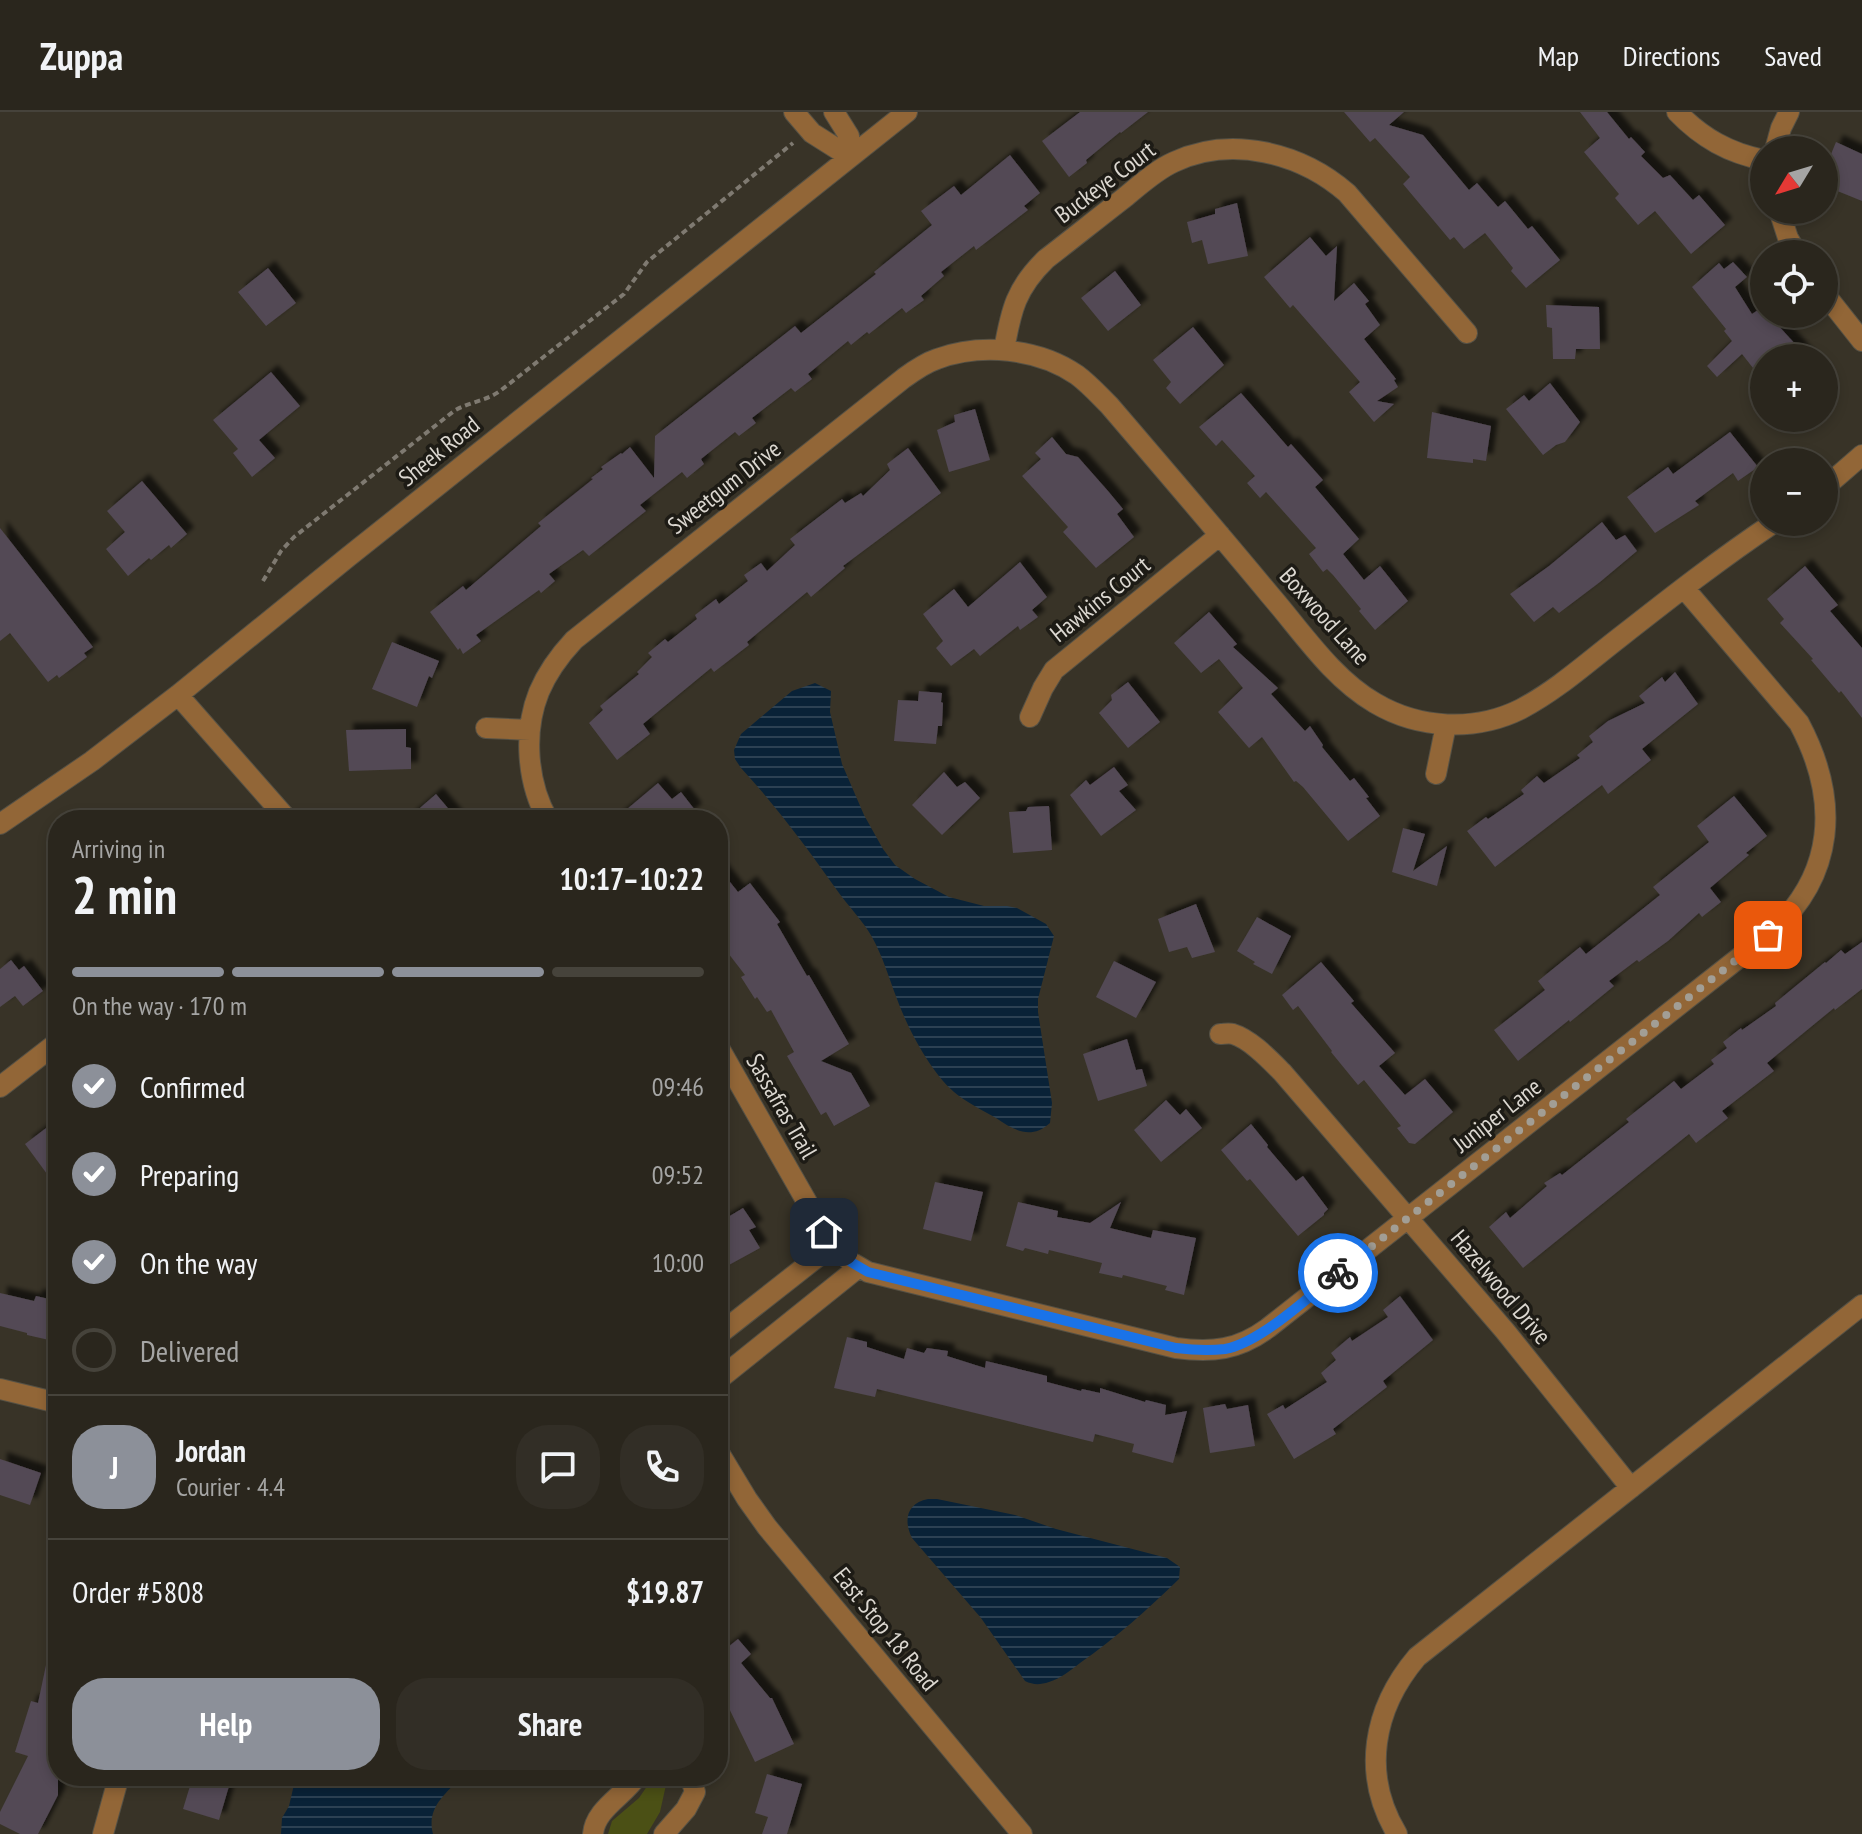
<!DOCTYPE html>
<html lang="en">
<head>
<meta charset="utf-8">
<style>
	:root { --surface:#2a261d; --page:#322e26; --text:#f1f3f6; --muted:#a5a5a4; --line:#46433b; --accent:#8c9099 }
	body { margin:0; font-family:"PT Sans Narrow",sans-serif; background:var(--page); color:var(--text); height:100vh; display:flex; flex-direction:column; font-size:30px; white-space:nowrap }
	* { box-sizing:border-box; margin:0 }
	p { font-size:26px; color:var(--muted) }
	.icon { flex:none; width:44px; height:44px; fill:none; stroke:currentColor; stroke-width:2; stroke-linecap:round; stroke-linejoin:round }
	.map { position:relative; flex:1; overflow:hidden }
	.details { position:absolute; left:48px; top:698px; width:680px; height:976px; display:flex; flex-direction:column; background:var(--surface); border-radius:32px; box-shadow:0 4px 12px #0003,0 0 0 2px var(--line) }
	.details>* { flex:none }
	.needle { width:52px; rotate:232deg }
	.buttons { position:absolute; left:1750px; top:24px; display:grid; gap:16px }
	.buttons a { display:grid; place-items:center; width:88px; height:88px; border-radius:50%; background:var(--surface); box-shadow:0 4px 12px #0003,0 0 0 2px var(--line); font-size:40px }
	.pin { position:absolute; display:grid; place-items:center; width:68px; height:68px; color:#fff; margin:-34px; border-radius:16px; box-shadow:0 4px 12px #0006 }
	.courier { position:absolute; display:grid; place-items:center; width:80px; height:80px; margin:-40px; border:6px solid #1a73e8; border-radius:50%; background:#fff; color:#222; box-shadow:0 2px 10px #0007 }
	.summary em { font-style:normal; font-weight:700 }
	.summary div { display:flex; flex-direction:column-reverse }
	.summary { display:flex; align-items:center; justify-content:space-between; height:136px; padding:0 24px }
	h1 { font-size:52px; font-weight:700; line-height:60px }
	.bar { display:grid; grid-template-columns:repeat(4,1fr); gap:12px 8px; align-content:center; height:96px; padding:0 24px }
	.bar i { height:10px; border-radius:6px; background:var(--line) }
	.bar .current { background:var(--accent) }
	.bar p { grid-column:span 4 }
	.line { display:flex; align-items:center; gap:20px; padding:0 24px; border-top:2px solid var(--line) }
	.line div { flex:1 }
	.round { display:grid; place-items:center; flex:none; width:84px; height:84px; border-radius:32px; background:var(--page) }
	ol { padding:0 24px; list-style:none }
	li { display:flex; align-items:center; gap:24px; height:88px }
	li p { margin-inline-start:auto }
	li .icon { padding:8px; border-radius:50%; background:var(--accent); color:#fff; stroke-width:4 }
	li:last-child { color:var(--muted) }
	li i { width:44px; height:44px; border:4px solid var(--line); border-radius:50% }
	.primary-button { display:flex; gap:16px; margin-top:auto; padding:16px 24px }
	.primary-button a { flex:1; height:92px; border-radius:32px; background:var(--accent); color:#fff; font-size:32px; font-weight:700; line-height:92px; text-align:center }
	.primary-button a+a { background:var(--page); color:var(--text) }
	header { display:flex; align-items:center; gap:48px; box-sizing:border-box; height:112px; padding:0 40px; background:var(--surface); border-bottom:2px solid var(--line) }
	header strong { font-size:38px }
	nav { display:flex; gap:44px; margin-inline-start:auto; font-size:28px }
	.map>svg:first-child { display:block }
	.grass { fill:#4b5015 }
	.water { fill:url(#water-rules) }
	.building { fill:#524954; filter:url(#shadow) }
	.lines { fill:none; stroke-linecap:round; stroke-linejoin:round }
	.minor-casing { stroke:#555145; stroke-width:22 }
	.path { stroke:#7f7a71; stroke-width:4; stroke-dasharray:6 4; stroke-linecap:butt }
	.minor { stroke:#926637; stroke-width:20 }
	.done { stroke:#a29e95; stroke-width:8; stroke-dasharray:0 14.4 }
	.route { stroke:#1a73e8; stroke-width:10 }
	.labels { text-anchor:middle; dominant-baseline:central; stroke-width:7; stroke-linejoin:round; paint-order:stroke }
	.street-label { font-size:24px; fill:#dbd7d0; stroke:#1d1b15 }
</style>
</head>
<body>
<header>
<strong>Zuppa</strong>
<nav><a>Map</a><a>Directions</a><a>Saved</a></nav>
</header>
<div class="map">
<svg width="1862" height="1722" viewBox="0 0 1862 1722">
	<defs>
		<pattern id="water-rules" width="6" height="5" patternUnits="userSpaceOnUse" patternTransform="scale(2)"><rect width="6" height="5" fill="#092237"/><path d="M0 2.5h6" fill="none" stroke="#2c4153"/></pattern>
		<filter id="shadow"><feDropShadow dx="7" dy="-7" stdDeviation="2" flood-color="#0009"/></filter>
	</defs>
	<rect width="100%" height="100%" fill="#383327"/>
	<path class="grass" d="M654,1664H668L660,1700L647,1722H608L612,1709L639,1686Z"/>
	<path class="water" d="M815,571L831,579L830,600L842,652L864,703L883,737L895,753L915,767L949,785L984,794H1007L1017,796L1046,812L1054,824L1038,887V900L1052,991L1050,1011C1031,1028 1015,1019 996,1006C982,998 966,990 954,980C930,959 908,917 897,887C889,866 883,845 872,825C863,809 849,795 839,781C808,737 777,695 741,656L735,647L734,638L741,622L792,579Z
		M928,1387H937L1015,1403L1056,1417L1167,1446L1180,1455L1179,1467C1148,1497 1116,1526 1080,1551C1071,1558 1060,1567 1049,1570C1040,1573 1033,1573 1025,1569L981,1506L912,1426C903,1408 907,1391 928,1387Z
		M296,1664H462C446,1682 426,1695 433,1722H281L282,1706L289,1694Z"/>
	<path class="building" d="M1080,0H1148L1121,21L1120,20L1086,48L1087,51L1069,65L1042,29Z
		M1344,0H1404L1389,13L1423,23L1469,78L1477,71L1498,95L1505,89L1528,117L1532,114L1560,148L1526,176L1511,159L1513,156L1485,121L1464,137L1454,125L1450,128L1403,72L1410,65L1375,26L1370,30Z
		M1580,0H1607L1629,27L1631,25L1645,40L1641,44L1663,66L1670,63L1693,88L1699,83L1725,113L1691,142L1655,99L1638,113L1615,86L1619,82L1584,40L1600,26Z
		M1836,30L1862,42V89L1825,74L1835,55L1827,52Z
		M1010,43L1040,81L1024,94L1028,98L976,138L974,134L941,160L944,164L921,184L924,188L906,201L902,196L869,222L867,220L851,233L848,229L808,262L812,267L795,280L791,276L752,306L756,311L739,324L735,320L701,347L704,352L687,366L682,360L640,393L646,399L589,444L583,438L549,462L555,469L541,481L539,478L476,523L481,529L463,542L460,536L458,538L430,500L463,474L466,478L541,414L538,411L593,367L591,366L603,357L601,355L621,341L622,342L630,335L654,366L655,324L795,214L801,221L876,162L874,160L932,113L921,99L954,74L961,83Z
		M1237,91L1248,144L1208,152L1202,128L1192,131L1187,110L1215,102V97Z
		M1310,125L1326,144L1337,134L1334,189L1354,171L1369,189L1365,192L1380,213L1364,227L1396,267L1394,268L1398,275L1377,289L1394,292L1374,310L1349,280L1360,270L1293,193L1290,196L1264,165Z
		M1733,150L1747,165L1735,175L1752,202L1764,194V202H1786L1776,211L1808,246H1764V270L1742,242L1717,265L1707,254L1732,229L1724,219L1726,217L1692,175L1719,151L1724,157Z
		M268,156L296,191L266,214L238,180Z
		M1115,159L1141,193L1108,219L1081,186Z
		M1546,193L1599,195L1600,237H1576L1575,247H1553L1552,216L1547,215Z
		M1193,215L1224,253L1180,292L1166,276L1171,270L1153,248Z
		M271,260L300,294L259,328L275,346L252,365L233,341L238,337L213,308Z
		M1550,271L1580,310L1565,330L1556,333L1543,343L1506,297L1524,283L1529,289Z
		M1241,281L1288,335L1291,332L1323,368L1315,375L1359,427L1343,442L1364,468L1380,454L1408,489L1375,518L1359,499L1361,497L1333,463L1327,457L1323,460L1309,442L1316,436L1266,380L1260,386L1247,371L1255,364L1222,328L1216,334L1199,315Z
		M975,297L990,348L949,360L937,318L955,310L954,303Z
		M1432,300L1491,314L1486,349L1473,347V351L1427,346Z
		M1730,320L1758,355L1738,369L1733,361L1695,389L1699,393L1655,421L1627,385L1668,355L1673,362Z
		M1052,325L1066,342L1078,345L1108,379L1123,397L1117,402L1134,425L1096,456L1063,420L1068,415L1022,364L1041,347L1035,341Z
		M908,336L941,381L843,454L845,456L811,485L807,480L747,530L749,533L714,560L711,556L643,612L650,622L617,648L589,611L603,598L600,594L639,562L637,560L652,545L648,541L665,527L668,530L697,507L695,503L716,487L719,492L748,469L744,463L761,451L767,459L795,433L790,427L842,387L845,391L861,381L863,384L890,358L887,352Z
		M142,369L187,422L171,436L169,433L151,448L149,446L128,464L106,437L125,420L107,399Z
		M1602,410L1616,428L1625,423L1637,439L1600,470L1559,501L1553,495L1534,510L1510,482L1549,454Z
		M0,416L93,535L84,541L87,545L59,566L57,563L48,570L10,521L0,529Z
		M1020,450L1047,485L1032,498L1038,505L1020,518L1018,514L980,544L974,537L951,554L936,536L943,529L923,502L954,477L968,495Z
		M1805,454L1838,493L1830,499L1862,536V606L1841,579L1839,581L1811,548L1813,547L1780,511L1784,507L1767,487Z
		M1209,500L1237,532L1233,535L1278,576L1271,582L1305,619L1310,614L1323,633L1322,635L1350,669L1354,666L1369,685L1366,686L1380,704L1348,729L1303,675L1296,669L1294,670L1262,625L1249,636L1218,600L1243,576L1219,547L1201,561L1174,531Z
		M392,530L439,549L432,566L429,564L417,595L372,577Z
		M1675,560L1698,592L1642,637L1651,648L1608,682L1602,673L1495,755L1467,719L1486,705L1488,707L1524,682L1521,678L1537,664L1544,671L1580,646L1577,643L1593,630L1589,624L1608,609L1645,591L1639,584L1662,565L1665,570Z
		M1128,570L1160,610L1128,636L1099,601L1112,588L1111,583Z
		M919,579L942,581L941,590L943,591L942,614H938L936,632L894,629L898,588L918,589Z
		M406,617V635L411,636V657L349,659L346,618Z
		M1114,655L1128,673L1119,679L1136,698L1101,724L1070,683L1086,668L1090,673Z
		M944,660L957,675L965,670L980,686L942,723L912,693Z
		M658,671L672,687L681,680L695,698L683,708H614Z
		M436,682L458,708H406Z
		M1734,684L1767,724L1746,741L1749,743L1710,776L1721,790L1702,805L1699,801L1668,829L1639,850L1637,848L1609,869L1614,874L1570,910L1569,908L1518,949L1494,918L1545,878L1538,869L1580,835L1586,842L1660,783L1653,775L1709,730L1697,714Z
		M1049,694L1052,738L1013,741L1009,700L1026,699L1028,695Z
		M1403,716L1425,722L1413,759L1447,734L1437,774L1392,760Z
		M718,755L738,780L750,771L780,810L777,812L807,864L809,863L849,932L821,949L851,961L870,994L834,1014L826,1000L821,1003L787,944L794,940L771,898L767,900L757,885L755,887L741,865L745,863L718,828Z
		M1196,792L1215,840L1192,846L1187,835L1169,840L1158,807Z
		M1257,805L1291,824L1272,862L1253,852L1255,850L1237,839Z
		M1862,830V877L1835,898L1834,896L1767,951L1774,959L1722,999L1728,1006L1696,1031L1689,1022L1523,1156L1489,1115L1506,1100L1510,1106L1547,1074L1544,1071L1560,1061L1562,1063L1629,1010L1626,1007L1674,969L1681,977L1714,952L1711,948L1727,936L1723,930L1741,916L1742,918L1776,894L1775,891L1825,850L1826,851L1841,838L1845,842Z
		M11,848L19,858L24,854L43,879L23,894L15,884L0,895V857Z
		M1114,849L1156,870L1136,906L1096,885Z
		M1321,850L1354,889L1351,891L1395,941L1379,954L1405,983L1425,967L1453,1000L1415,1032L1409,1031L1397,1016L1401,1014L1364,968L1358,973L1331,940L1332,939L1298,894L1293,898L1282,883Z
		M1127,927L1136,958L1142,957L1147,974L1098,989L1083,942Z
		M1166,988L1180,1003L1186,997L1202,1016L1161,1050L1134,1018Z
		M58,1007V1077L25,1032Z
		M1251,1012L1268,1033L1267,1035L1296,1069L1303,1064L1328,1097L1324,1101V1103L1298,1124L1250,1067L1247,1069L1221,1038Z
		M935,1070L983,1080L971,1129L923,1117Z
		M1018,1090L1058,1099L1057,1105L1090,1111L1121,1090L1110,1116L1151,1126L1153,1118L1196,1126L1184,1183L1165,1178L1167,1174L1123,1163L1122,1166L1099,1161L1102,1151L1049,1138L1048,1142L1025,1136L1023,1139L1006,1134Z
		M743,1096L756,1115L749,1118L760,1136L718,1159V1111Z
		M0,1181L34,1189L36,1184L58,1189V1230L27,1223V1221L0,1214Z
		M1400,1184L1433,1228L1383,1269L1387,1275L1333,1317L1336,1322L1294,1347L1267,1302L1283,1293L1285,1297L1327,1270L1321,1261L1336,1248L1331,1241L1350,1225L1352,1229L1388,1205L1383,1198Z
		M847,1225L867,1230V1235L904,1247L907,1236L924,1241L927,1236L948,1239L947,1244L985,1256L986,1249L1047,1264V1270L1081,1279L1082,1277L1100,1281V1276L1145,1290L1146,1288L1166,1293L1165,1303L1187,1299L1173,1351L1132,1340L1134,1332L1095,1322L1093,1330L877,1277L875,1285L834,1276Z
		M1225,1292L1227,1297L1248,1293L1255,1334L1210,1341L1203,1296Z
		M0,1347L41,1361L30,1393L0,1383Z
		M738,1527L751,1542L741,1551L770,1586H772L794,1632L755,1650L725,1588L718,1580V1543Z
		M50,1534L58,1535V1683L38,1722H20L0,1712V1700L28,1644L15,1640L31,1589L38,1591Z
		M767,1662L802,1672L787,1722H762L768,1705L755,1701Z
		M193,1664H232L219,1708L183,1697Z"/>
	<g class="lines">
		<defs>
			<path id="minor" d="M794,0L812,21L850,45L849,24L834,0
				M1677,0C1702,26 1729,41 1764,48
				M1775,38L1781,16L1789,0
				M1779,98L1788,126L1797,142
				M1824,181L1862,229
				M1004,238C1011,198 1016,176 1046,147C1072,127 1098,106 1124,86C1140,73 1156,58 1174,50C1232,23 1301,41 1347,81L1467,221
				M1824,376L1862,343
				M178,583L288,708
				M1030,605L1043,576L1054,558L1220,423
				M486,616L530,618
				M1436,662L1446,613
				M548,708C527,671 523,620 539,580C547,561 560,543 574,528L904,266C915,258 925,251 937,247C981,231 1038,236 1077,263C1089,272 1099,283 1109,293C1163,356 1217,419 1270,483C1302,520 1332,566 1375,591C1419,617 1475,620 1521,597C1557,578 1588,550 1619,526C1670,486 1721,446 1775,410
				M0,712L92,649L178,583L348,445L907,0
				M1220,922C1224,922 1229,921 1233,922C1250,927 1269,947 1282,960L1505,1219L1631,1376
				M718,934L824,1120L851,1150L868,1160L1176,1236C1212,1241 1238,1238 1268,1216L1768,823C1836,764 1840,688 1799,611L1684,476
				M0,975L58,930
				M718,1223L834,1132
				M718,1268L859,1155
				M0,1277L58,1291
				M718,1339L747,1387L767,1415L1022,1722
				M103,1722L119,1664
				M593,1722C595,1697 624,1684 637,1664
				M664,1722L686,1697L695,1680L690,1664
				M1397,1722C1361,1662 1373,1597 1417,1545L1862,1193"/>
		</defs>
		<use href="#minor" class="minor-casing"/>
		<path class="path" d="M263,469L281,439L294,425L454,299C469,290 486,289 500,279L624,182L647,150L793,31"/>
		<use href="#minor" class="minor"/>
	</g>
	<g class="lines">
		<path class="done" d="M1338,1161L1768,823"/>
		<path class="route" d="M824,1120L851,1150L868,1160L1176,1236C1192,1238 1209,1239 1225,1237C1260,1231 1310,1184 1338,1161"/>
	</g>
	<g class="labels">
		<g class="street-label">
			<text transform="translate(1105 70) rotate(-37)">Buckeye Court</text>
			<text transform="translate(439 339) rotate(-39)">Sheek Road</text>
			<text transform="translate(724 375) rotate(-38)">Sweetgum Drive</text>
			<text transform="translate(1100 487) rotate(-39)">Hawkins Court</text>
			<text transform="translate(1325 504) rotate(48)">Boxwood Lane</text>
			<text transform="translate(782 994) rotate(60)">Sassafras Trail</text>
			<text transform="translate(1497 1003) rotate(-38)">Juniper Lane</text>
			<text transform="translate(1501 1175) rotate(50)">Hazelwood Drive</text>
			<text transform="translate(886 1517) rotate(51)">East Stop 18 Road</text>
		</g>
	</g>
</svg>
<div class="buttons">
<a><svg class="needle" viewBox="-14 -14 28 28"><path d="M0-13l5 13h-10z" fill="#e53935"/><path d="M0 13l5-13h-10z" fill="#a5a5a4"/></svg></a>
<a><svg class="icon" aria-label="locate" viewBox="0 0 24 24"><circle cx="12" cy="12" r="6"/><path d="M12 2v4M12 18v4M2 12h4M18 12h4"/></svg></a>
<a>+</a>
<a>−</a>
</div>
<div class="pin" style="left:1768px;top:823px;background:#ea580c"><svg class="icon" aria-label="bag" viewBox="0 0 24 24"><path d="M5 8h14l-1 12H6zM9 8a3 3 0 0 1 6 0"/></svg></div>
<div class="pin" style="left:824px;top:1120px;background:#1f2937"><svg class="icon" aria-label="home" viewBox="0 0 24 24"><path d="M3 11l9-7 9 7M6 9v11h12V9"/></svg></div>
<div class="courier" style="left:1338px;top:1161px"><svg class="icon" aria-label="bike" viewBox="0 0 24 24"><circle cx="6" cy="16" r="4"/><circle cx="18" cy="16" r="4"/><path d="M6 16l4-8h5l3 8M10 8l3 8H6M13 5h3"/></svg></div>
<section class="details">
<div class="summary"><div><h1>2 min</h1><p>Arriving in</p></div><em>10:17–10:22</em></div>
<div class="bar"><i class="current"></i><i class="current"></i><i class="current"></i><i></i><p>On the way · 170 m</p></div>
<ol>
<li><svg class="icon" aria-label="check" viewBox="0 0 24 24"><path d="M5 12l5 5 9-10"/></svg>Confirmed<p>09:46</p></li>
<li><svg class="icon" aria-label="check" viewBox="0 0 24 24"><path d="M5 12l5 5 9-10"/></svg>Preparing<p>09:52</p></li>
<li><svg class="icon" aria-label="check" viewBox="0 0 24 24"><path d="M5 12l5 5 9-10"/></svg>On the way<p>10:00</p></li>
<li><i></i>Delivered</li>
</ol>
<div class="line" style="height:144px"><b class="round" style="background:var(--accent);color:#fff">J</b><div><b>Jordan</b><p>Courier · 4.4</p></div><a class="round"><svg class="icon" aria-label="chat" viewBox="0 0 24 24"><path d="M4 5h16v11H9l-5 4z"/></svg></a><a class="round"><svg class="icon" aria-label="phone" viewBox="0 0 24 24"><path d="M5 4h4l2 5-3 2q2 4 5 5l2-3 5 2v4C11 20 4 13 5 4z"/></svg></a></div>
<div class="line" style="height:104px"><div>Order #5808</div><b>$19.87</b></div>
<div class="primary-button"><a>Help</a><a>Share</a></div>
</section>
</div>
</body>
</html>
